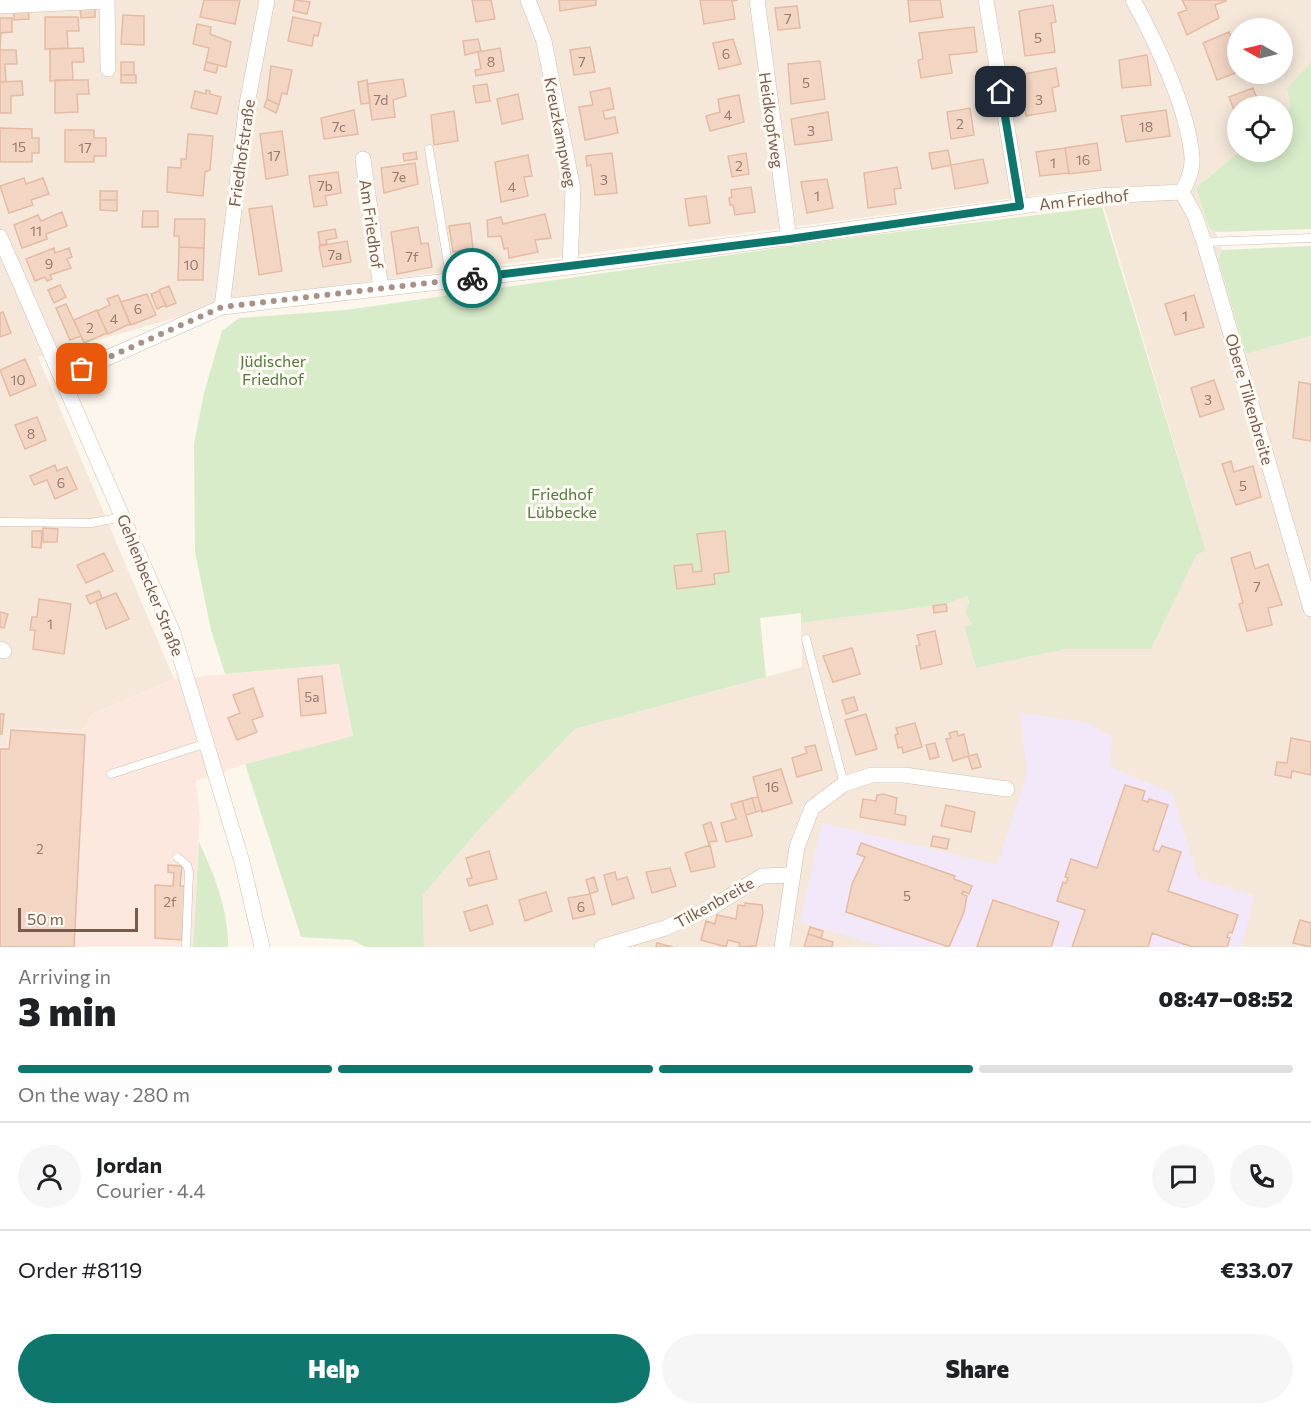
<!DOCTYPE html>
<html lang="en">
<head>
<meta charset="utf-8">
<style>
	:root { --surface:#fff; --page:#f6f6f6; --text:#202124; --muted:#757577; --line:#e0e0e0; --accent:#0f766e }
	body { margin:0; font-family:Commissioner,sans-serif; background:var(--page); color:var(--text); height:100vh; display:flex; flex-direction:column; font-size:22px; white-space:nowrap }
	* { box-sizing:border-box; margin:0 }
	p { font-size:20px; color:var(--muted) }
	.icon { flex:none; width:33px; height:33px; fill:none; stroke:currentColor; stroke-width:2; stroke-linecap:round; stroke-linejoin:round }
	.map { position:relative; height:947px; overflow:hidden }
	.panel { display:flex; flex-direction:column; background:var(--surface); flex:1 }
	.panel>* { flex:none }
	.needle { width:39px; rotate:278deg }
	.buttons { position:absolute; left:1227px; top:18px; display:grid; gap:12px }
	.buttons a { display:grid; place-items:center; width:66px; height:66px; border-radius:50%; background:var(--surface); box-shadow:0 3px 15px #0003; font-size:30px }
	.scale { position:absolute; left:18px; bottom:15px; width:120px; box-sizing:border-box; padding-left:6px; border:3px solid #7a5c4d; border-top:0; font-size:16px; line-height:21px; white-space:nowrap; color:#7a5c4d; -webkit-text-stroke:4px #fffaf3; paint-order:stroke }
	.pin { position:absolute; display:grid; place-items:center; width:51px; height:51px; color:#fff; margin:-26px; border-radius:12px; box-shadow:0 3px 9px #0006 }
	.courier { position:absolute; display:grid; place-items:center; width:60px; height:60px; margin:-30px; border:4px solid #0f766e; border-radius:50%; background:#fff; color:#222; box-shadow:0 2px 8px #0007 }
	.headline em { font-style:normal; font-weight:800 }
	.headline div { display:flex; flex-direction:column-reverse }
	.headline { display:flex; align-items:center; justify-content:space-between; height:102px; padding:0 18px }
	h1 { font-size:39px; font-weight:800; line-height:45px }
	.bar { display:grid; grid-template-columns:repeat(4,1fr); gap:9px 6px; align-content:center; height:72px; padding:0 18px }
	.bar i { height:8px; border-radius:4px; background:var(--line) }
	.bar .active { background:var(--accent) }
	.bar p { grid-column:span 4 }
	.line { display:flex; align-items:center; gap:15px; padding:0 18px; border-top:2px solid var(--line) }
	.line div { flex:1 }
	.round { display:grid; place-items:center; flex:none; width:63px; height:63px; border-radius:32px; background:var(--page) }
	.cta { display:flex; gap:12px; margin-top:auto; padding:12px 18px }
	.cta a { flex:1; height:69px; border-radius:36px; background:var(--accent); color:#fff; font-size:24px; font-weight:800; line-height:69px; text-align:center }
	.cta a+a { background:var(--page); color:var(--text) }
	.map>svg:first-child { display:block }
	.residential { fill:#f5e8da; fill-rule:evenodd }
	.commercial { fill:#fde8e0 }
	.education { fill:#f3e8fa }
	.green { fill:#d8ecc9 }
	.building { fill:#f3d5c3; stroke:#e6bba3; stroke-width:1.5 }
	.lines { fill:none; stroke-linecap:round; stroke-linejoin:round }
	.lane-casing { stroke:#d1beb0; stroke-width:9 }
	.street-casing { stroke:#d1beb0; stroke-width:16 }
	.lane { stroke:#fff; stroke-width:8 }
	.street { stroke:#fff; stroke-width:15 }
	.done { stroke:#a89285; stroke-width:6; stroke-dasharray:0 10.8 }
	.route { stroke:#0f766e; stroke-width:8 }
	.labels { text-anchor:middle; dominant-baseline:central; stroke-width:6; stroke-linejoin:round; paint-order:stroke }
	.number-label { font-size:14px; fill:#987a6a }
	.street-label { font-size:16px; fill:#7a5c4d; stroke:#fffaf3 }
	.park-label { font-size:16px; fill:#537a41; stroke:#fffaf3 }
</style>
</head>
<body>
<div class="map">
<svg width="1311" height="947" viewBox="0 0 1311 947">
	<rect width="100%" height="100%" fill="#fdf6ec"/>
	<path class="residential" d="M0,0H1311V62L1288,89L1291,107L1283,114L1282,106H1238L1239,152L1196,188L1209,228L1216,232L1222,250L1218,259L1246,354L1311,336V947H424L423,895L481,827L575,729L802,667L801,623L947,604L967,596L973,625L964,628L976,668L1066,649H1151L1197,553L1206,551L1098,187L245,298L38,357L174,679L92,714L83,730L9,728L7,746H0ZM1238,28H1282V74H1238Z"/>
	<path class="commercial" d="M339,664L353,736L245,764L196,781L200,817L193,947H0V746H7L9,728L83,730L92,714L174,679Z"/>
	<path class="education" d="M1020,713L1088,723L1112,738L1110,767L1172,793L1198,878L1254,896L1242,947H885L800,922L822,823L998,865L1027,772Z"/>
	<path class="green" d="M1311,62V229L1216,232L1209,228L1196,188L1239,152H1282L1283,114L1291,107L1287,89Z
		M1102,207L1206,551L1197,554L1151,649H1066L976,668L964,627L972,624L965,612L969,603L967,596L947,604L801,623V613L760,618L766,677L575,729L481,827L423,895L424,947H366L352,940L301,937L245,764L353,736L339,664L225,674L211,630L195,552L194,444L204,393L222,331L239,318L346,310L841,239Z
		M1311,246V336L1246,354L1218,259L1222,250Z
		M199,842C214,874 229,911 228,947H193Z"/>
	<path class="building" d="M204,0H240L235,24L200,17Z
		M295,0L310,2L307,14L293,11Z
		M472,0H491L495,19L476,22Z
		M559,0H596V5L560,11Z
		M700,0H738L732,1L735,19L704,24Z
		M908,0H940L943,17L910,22Z
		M1182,0H1226V1L1215,5L1219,18L1187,35L1178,13L1187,10Z
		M1053,5L1056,22L1051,23L1055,52L1025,56L1019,11Z
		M797,6L800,28L778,30L775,8Z
		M95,7V17L81,18L80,8Z
		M14,10H28L29,19L14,20Z
		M123,15L144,16V45L121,44Z
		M45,17H78L79,31H67L68,48L45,49Z
		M293,17L321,23L318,36L314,35L312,46L288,41Z
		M0,18H12V32L1,33L0,50Z
		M197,24L211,27L210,34L231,42L226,67L206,62L209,48L193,44Z
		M974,27L977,52L949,55L952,73L921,78L918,60L923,59L919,33Z
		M1229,32L1238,51V72L1217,80L1203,43Z
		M478,39L481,51L465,55L463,41Z
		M733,39L741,64L719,69L713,43Z
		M590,47L595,72L574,75L570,50Z
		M83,48L84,62H72L73,80L50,81V49Z
		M500,48L504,71L476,76L475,70L481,69L478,52Z
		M0,50H16L17,64H5L6,82H0Z
		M1147,55L1151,85L1122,88L1119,60Z
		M820,61L825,99L791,104L788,64Z
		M121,62H134V75H121Z
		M206,62L218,65L216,73L204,70Z
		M271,66L292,70L287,94L282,93L279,105L267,99Z
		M1056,68L1059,86L1052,88L1056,111L1026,116L1019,75Z
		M121,75H136V83H121Z
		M403,79L406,96L393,100L395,117L372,120L367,84Z
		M55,80H88L89,94H77L78,112L55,113Z
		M367,80L370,103L361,104L358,82Z
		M22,81L23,95L11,96V113H0V82Z
		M487,84L490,101L476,103L473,86Z
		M610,88L614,109L603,111L605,119L615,117L618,133L585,140L579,107L593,105L590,92Z
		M1253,88L1260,106H1238V120L1229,97Z
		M206,90L210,91V94L221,97L217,114L191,108L195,91L206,94Z
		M518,94L523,119L502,124L497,99Z
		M739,95L744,122L710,131L706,116L720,112L718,99Z
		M267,99L279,105L276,113L264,107Z
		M970,108L974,135L951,139L947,112Z
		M354,110L358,134L324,139L321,118Z
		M1166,110L1170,136L1126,142L1121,116Z
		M454,111L458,141L434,145L431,115Z
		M828,112L832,140L795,145L791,119Z
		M0,128L32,129V138H39V153H32V162H0Z
		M65,130H94V138H106V156H94V162H65Z
		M282,131L288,175L266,179L260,134Z
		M188,134L213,136L210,170L205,172L203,196L167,192L168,167L181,168V159H186Z
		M1097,143L1101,170L1069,174L1065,148Z
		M1065,148L1069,173L1040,176L1036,152Z
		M948,150L951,165L932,169L929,153Z
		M416,152L417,159L404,161L403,154Z
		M612,153L617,193L595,195L591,165L587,166L586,156Z
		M746,153L749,174L732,177L728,156Z
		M528,155L532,176L524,177L528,196L501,202L495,162Z
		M983,159L988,183L955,189L951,165Z
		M415,163L418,184L384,193L381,168Z
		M897,167L901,188L894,189L896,204L868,208L864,173Z
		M338,172L341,193L325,196L327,205L314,207L309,176Z
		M24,178L26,184L43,178L49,194L31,200L33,205L9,213L0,186Z
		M827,179L833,208L807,213L801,182Z
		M751,187L755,212L735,215L733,205H730L729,198L732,197L731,190Z
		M100,191H117V200H100Z
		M706,196L710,223L689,226L685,199Z
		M100,200H117V211L100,210Z
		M272,206L282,271L259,275L249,209Z
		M143,211H158V227H142Z
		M62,212L67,226L46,234L47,239L22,248L14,225L38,215L41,221Z
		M545,214L551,238L535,240L538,252L509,258L508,248L504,249L501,236L488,237L487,220L501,217L503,224Z
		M175,219H205L204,248L179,247V236H174Z
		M470,223L473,249L453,252L449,226Z
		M418,227L421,244L428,243L432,267L397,274L391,232Z
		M335,229L337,238L326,240L327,244L320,245L318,232Z
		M347,241L351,262L323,267L319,246Z
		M179,247L204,248L203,280H178Z
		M54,248L55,253L69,248L72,257L67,259L71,268L50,275L52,279L47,281L45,277L35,281L26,259Z
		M60,285L66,297L54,303L48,290Z
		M169,286L176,303L166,307L159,290Z
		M159,291L166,305L157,309L151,294Z
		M147,294L156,315L131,325L121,302Z
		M118,295L130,324L108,334L97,311L110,305L107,299Z
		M1194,295L1204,327L1175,335L1165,304Z
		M66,304L81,336L70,340L56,308Z
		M97,310L107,333L84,343L74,320Z
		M3,312L11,333L0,337V313Z
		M25,359L36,385L10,396L0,370Z
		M1214,380L1224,409L1200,417L1191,388Z
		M1299,382L1311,384V441L1293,438Z
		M37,417L46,440L25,449L15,425Z
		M1231,461L1234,472L1253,466L1261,497L1236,505L1222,464Z
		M55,465L57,471L67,467L77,489L55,499L47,480L34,485L30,476Z
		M43,528L58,529L57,542H43Z
		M32,531H42L41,548L32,547Z
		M725,531L729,572L714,574L715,584L677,589L674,566L692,564L693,572L702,571L697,534Z
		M1250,552L1255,569L1268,564L1282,605L1268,608L1272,625L1247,631L1239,604L1243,603L1231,558Z
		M104,553L113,571L86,583L77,565Z
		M99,591L102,598L90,604L86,596Z
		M116,593L129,619L106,629L96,601Z
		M39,599L71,604L64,654L33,649L35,630H30L32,617H37Z
		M946,604L947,611L934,613L933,606Z
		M0,612L8,614L4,628L0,627Z
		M935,631L942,664L921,669L916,646L920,645L917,635Z
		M852,648L860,674L833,682L823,656Z
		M322,676L326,713L301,716L298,679Z
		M253,688L263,716L252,720L257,732L237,740L228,718L240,713L233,695Z
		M854,697L858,710L846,714L842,700Z
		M0,714H4L2,734H0Z
		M866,714L877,749L856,755L845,720Z
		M915,723L922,747L903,753L902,747L898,748L895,735L898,734L896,728Z
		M11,730L85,735L74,947H0V749H9Z
		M957,731L958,736L964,734L969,756L953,761L946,739L951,738L949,733Z
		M1291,738L1311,742V775L1292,771L1291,778L1275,775L1277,762L1287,763Z
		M935,743L939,757L930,759L926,745Z
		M815,745L822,770L797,777L792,758L807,753L805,747Z
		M977,754L981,767L972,769L968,756Z
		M781,769L792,803L762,812L753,777Z
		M1125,785L1145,791L1142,800L1148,802L1149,799L1168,805L1153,850L1159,852L1162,846L1181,852L1168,891L1238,915L1232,933L1229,932L1227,937L1230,938L1227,947H1192L1152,933L1148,947H1072L1085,910L1057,901L1063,882L1066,883L1068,878L1065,877L1071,859L1097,868Z
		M883,794L897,798L895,814L906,816L905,825L860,817L863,799L876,801L877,795Z
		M758,797L762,810L756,812L752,798Z
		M752,798L756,812L746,815L742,801Z
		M742,801L752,836L726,842L721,823L736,819L731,804Z
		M946,805L975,812L971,832L941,826Z
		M711,822L717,841L709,842V845L703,825Z
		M933,836L949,839L947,849L931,846Z
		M861,843L955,876L954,879L972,886L969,894L963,891L962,894L967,896L964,912L949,947L846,912L852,884L865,857L857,854Z
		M710,845L715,867L691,872L685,853Z
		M489,851L497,879L469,886L467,879L472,878L466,858Z
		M168,865L182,866L180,886H186L182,940L155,938V885L173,886L174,873L168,872Z
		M670,868L676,886L652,893L646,872Z
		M615,872L617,880L627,877L634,898L612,905L604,875Z
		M594,877L598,891L590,894L586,880Z
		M546,892L552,911L525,921L519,900Z
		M590,894L595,914L573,919L568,898Z
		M993,900L1059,922L1051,947H977Z
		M745,903L762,905L763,913L756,946L739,947L740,943L728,940L726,947L701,940L706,921L715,924L717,915L736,919L738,905L745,906Z
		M487,905L493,924L470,931L464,912Z
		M1300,920L1311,923V947L1293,943Z
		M810,927L823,931L821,938L808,934Z
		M808,934L833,942L832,947H804Z
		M657,943L673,947H656Z"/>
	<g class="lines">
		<defs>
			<path id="lane" d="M429,149L451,281
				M1204,242L1311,238
				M0,522L91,523L123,517
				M806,639L844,784
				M111,774L207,743
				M177,857L187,865L189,872L186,947"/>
			<path id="street" d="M107,0L108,69
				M528,0L544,41L573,190L570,267
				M757,0L789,239
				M986,0L1020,206
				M1133,0C1156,42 1188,109 1192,157C1193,170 1188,181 1182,192
				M0,6L107,1
				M363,159L381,289
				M1182,192L1195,216L1204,242L1311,609
				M0,237L173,633L242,862L262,947
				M222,307L247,104L267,0
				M62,378L222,307L570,267L1098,196L1182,192
				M0,649L4,651
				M602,947L665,928L711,908L762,876L792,875
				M782,947L797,847L812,808L844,784L872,775H904L1007,789"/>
		</defs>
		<use href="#lane" class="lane-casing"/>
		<use href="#street" class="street-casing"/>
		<use href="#lane" class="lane"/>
		<use href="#street" class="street"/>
	</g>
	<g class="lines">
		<path class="done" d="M82,369L222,307L472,278"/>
		<path class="route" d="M472,278L789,239L1020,206L1001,92"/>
	</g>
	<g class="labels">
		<g class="number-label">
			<text x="788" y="18">7</text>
			<text x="1038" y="37">5</text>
			<text x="726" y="53">6</text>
			<text x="491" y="61">8</text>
			<text x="582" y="61">7</text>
			<text x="806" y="82">5</text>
			<text x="381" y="99">7d</text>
			<text x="1039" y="99">3</text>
			<text x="728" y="114">4</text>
			<text x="960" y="123">2</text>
			<text x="339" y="126">7c</text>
			<text x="1146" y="126">18</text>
			<text x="811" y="130">3</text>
			<text x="19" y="146">15</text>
			<text x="85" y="147">17</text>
			<text x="274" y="155">17</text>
			<text x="1083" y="159">16</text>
			<text x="1053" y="162">1</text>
			<text x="739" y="165">2</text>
			<text x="399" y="176">7e</text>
			<text x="604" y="179">3</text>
			<text x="325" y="185">7b</text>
			<text x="512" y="186">4</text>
			<text x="817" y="195">1</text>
			<text x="36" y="230">11</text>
			<text x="335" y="254">7a</text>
			<text x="412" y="256">7f</text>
			<text x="49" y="263">9</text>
			<text x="191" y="264">10</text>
			<text x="138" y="308">6</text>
			<text x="1185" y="315">1</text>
			<text x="114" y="318">4</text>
			<text x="90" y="327">2</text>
			<text x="18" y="379">10</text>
			<text x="1208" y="399">3</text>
			<text x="31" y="433">8</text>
			<text x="61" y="482">6</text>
			<text x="1243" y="485">5</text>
			<text x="1257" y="586">7</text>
			<text x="50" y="623">1</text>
			<text x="312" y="696">5a</text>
			<text x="772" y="786">16</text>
			<text x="40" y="848">2</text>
			<text x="907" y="895">5</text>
			<text x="170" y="901">2f</text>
			<text x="581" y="906">6</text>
		</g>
		<g class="street-label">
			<text transform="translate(772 120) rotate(82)">Heidkopfweg</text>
			<text transform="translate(561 132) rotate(79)">Kreuzkampweg</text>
			<text transform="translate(241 153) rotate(-82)">Friedhofstraße</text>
			<text transform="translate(1084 199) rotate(-6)">Am Friedhof</text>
			<text transform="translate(372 224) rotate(82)">Am Friedhof</text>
			<text transform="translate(1250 399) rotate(74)">Obere Tilkenbreite</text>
			<text transform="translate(151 585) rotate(68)">Gehlenbecker Straße</text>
			<text transform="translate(714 902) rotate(-29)">Tilkenbreite</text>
		</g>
		<g class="park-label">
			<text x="273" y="360">Jüdischer<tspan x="273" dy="18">Friedhof</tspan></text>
			<text x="562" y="493">Friedhof<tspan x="562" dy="18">Lübbecke</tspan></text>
		</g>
	</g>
</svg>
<div class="buttons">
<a><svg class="needle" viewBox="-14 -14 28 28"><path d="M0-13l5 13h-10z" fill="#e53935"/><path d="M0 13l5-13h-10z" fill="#757577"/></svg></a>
<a><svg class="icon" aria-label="locate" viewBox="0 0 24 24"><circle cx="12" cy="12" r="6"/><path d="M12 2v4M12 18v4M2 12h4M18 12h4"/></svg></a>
</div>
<div class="scale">50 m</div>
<div class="pin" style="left:82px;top:369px;background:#ea580c"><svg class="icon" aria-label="bag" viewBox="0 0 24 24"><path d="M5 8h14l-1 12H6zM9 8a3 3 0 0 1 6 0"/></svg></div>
<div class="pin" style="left:1001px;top:92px;background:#1f2937"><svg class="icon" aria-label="home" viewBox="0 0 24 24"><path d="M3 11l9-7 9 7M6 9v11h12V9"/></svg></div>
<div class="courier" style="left:472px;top:278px"><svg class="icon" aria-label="bike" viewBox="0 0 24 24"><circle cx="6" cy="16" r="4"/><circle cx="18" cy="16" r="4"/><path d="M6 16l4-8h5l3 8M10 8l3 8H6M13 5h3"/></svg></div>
</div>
<section class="panel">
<div class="headline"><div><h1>3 min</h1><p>Arriving in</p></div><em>08:47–08:52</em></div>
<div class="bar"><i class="active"></i><i class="active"></i><i class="active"></i><i></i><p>On the way · 280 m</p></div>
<div class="line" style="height:108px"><a class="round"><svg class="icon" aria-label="person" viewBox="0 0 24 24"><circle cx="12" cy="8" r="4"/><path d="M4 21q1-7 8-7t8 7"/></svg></a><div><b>Jordan</b><p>Courier · 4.4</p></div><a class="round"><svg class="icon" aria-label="chat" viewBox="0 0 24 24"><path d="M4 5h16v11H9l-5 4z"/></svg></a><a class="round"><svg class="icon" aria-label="phone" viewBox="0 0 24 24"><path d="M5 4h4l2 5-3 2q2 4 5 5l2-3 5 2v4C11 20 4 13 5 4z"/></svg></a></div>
<div class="line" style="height:78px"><div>Order #8119</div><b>€33.07</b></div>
<div class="cta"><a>Help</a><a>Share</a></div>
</section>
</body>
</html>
